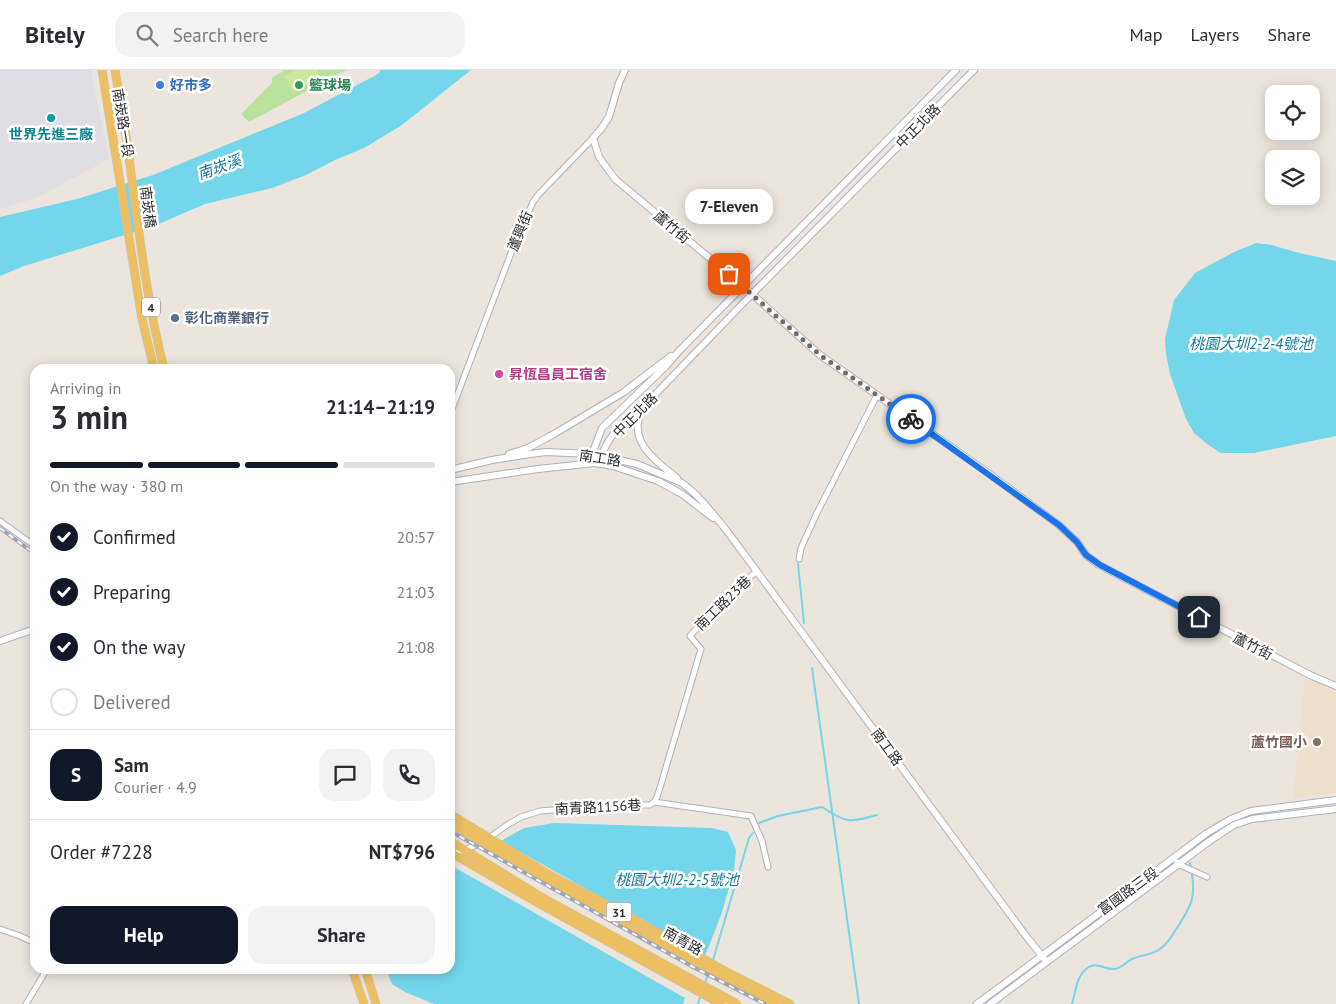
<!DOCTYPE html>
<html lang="en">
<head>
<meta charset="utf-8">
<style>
	:root { --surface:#fff; --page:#f2f2f3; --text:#2b2b33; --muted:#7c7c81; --line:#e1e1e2; --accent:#111827 }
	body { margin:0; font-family:"PT Sans","Noto Sans TC",sans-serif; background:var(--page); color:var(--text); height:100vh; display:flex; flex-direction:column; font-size:19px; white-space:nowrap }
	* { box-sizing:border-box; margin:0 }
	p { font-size:16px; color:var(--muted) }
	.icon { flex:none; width:28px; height:28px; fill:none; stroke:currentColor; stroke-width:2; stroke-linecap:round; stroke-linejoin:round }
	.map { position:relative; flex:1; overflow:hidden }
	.details { position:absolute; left:30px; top:294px; width:425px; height:610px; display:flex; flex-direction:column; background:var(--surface); border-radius:15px; box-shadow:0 2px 12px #0003 }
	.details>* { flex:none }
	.buttons { position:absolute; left:1265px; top:15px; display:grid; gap:10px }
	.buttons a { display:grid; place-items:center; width:55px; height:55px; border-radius:10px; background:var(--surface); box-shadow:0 2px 12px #0003; font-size:25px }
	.pin { position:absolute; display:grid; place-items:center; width:42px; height:42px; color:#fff; margin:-21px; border-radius:10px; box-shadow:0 2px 8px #0006 }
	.courier { position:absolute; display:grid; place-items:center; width:50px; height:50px; margin:-25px; border:4px solid #1a73e8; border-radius:50%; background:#fff; color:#222; box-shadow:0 1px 6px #0007 }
	.bubble { position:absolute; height:35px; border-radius:15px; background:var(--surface); box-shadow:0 2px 12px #0003; font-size:16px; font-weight:600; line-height:35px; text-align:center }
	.overview em { font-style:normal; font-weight:600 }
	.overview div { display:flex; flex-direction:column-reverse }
	.overview { display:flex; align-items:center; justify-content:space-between; height:85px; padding:0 20px }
	h1 { font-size:32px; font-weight:600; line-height:38px }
	.bar { display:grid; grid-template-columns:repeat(4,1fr); gap:8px 5px; align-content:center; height:60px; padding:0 20px }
	.bar i { height:6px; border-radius:4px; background:var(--line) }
	.bar .active { background:var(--accent) }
	.bar p { grid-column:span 4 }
	.line { display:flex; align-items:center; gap:12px; padding:0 20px; border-top:1px solid var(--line) }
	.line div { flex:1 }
	.round { display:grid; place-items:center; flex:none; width:52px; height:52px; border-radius:15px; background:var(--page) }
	ol { padding:0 20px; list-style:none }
	li { display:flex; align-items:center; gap:15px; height:55px }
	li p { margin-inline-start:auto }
	li .icon { padding:5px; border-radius:50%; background:var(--accent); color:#fff; stroke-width:4 }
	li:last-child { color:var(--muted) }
	li i { width:28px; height:28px; border:2px solid var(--line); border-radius:50% }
	.action { display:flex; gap:10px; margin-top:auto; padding:10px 20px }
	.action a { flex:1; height:58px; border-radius:15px; background:var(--accent); color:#fff; font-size:20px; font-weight:600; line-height:58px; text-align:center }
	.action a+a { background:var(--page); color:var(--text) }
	header { display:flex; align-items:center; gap:30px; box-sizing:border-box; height:70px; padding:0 25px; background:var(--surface); border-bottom:1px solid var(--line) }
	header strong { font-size:24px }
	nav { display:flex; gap:28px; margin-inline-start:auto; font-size:18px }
	.search { width:350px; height:45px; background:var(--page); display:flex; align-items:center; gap:12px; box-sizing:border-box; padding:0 18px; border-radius:15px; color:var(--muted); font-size:19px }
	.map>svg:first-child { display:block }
	.industrial { fill:#dfdee5 }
	.education { fill:#ede0ce }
	.green { fill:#bae19c }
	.pitch { fill:#cde898 }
	.water { fill:#74d6eb }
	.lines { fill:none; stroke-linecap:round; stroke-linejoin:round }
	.stream { stroke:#74d6eb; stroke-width:2 }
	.minor-casing { stroke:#aeb1bb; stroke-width:7 }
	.tertiary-casing { stroke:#aeb1bb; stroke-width:8 }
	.primary-casing { stroke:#c4c4c4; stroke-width:9 }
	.minor { stroke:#fff; stroke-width:5 }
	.tertiary { stroke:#fff; stroke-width:6 }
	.primary { stroke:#ecc062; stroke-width:8 }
	.rail-casing { stroke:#a0a5b5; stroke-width:4 }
	.rail { stroke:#fff; stroke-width:2; stroke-dasharray:5.5; stroke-linecap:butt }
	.done { stroke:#6f6c6a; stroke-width:5; stroke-dasharray:0 9 }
	.route { stroke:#1a73e8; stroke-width:6 }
	.shop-dot { fill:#3f7fe0; stroke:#fff; stroke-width:2 }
	.leisure-dot { fill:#2e9e5b; stroke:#fff; stroke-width:2 }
	.culture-dot { fill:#0f9aa8; stroke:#fff; stroke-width:2 }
	.service-dot { fill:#5c6f8a; stroke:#fff; stroke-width:2 }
	.hotel-dot { fill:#d1479c; stroke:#fff; stroke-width:2 }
	.education-dot { fill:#8d6e63; stroke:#fff; stroke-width:2 }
	.labels { text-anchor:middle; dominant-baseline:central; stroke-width:5; stroke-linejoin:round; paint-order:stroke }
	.shield { fill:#fff; stroke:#6b6b6b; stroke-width:1 }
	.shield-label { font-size:12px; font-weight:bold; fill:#2b2b2b }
	.shop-label { font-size:14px; font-weight:bold; fill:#366cbe; stroke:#fff; text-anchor:start }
	.leisure-label { font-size:14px; font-weight:bold; fill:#27864d; stroke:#fff; text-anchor:start }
	.street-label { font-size:14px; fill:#2b2b2b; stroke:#fff }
	.culture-label { font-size:14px; font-weight:bold; fill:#0d838f; stroke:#fff }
	.service-label { font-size:14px; font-weight:bold; fill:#4e5e75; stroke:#fff; text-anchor:start }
	.hotel-label { font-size:14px; font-weight:bold; fill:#b23c85; stroke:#fff; text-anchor:start }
	.education-label { font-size:14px; font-weight:bold; fill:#785e54; stroke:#fff; text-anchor:end }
	.water-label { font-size:15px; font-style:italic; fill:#127698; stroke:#fff }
</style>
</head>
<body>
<header>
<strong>Bitely</strong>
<div class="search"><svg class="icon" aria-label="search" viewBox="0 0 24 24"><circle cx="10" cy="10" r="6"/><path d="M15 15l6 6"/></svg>Search here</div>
<nav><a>Map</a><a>Layers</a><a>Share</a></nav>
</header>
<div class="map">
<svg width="1336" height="934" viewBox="0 0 1336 934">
	<rect width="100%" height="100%" fill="#ece5de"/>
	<path class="industrial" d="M0,0H91L109,89L36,128L0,139Z"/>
	<path class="education" d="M1305,607L1336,621V723L1293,728Z"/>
	<path class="green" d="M285,0H346L249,52L241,44L272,13V8Z"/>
	<path class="pitch" d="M295,0H317L321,8L294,22L284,6Z"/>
	<path class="water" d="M381,0H471L402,55L364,78L335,90L306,105L272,118L205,134L154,156L24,196L0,206V147L77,129L153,105L304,43L378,4Z
		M1256,173L1272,175L1295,182L1336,191V366L1254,383H1220L1206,373L1194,363L1186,349L1170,304L1166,284L1165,269L1174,230L1195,203L1234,182Z
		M554,753L712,758L728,762L736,780L734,801L721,845L705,886L501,771L524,758Z
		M452,796L685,928L683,934H434L405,922L392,914L386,899H450V797Z"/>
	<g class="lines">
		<path class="stream" d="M798,494L804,553
			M812,598L859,934
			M759,753L778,746L822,737C846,753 849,753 877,745
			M713,890L749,768L753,763
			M705,913L708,904
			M698,934L700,927
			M1072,934C1076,921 1076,905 1089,897C1098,892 1106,900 1115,899C1122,898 1126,892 1132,889C1140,885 1153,885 1160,879C1167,874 1171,868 1175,861C1193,834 1197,826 1190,793"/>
		<defs>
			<path id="minor" d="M450,344L516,170L533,132L538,125L593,68
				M0,451L35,476
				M799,489L801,478L816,445L877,325
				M654,732L751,746L762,771L768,797
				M453,784L482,773L507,755L521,747L540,741L566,739L626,738L640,735H650L654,732L657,727L662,711L701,579L690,566L724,528L757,501
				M1177,792L1178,794L1207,807
				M0,859L20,866L35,873
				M26,934L47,899"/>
			<path id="tertiary" d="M625,0L619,13L609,47L601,59L593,68L599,87L615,109L743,216L820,285L984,400L1059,455L1077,472L1086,485L1099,495L1310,605L1336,616
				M956,0L680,280L665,297L602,358L592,384L595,393C604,385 604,376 612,366C620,356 631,347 641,339L752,224L974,0
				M641,340C628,373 655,390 677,408
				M509,384L528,378L554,364L624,322L671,286
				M450,400L492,390L530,384L546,382L592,384L637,394L682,413C700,426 713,444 727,461L1026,866L1047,892
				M450,412L538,399L595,393L613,396L658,411L682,424L713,448
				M0,571L35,559
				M977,934L1207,763L1231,749L1251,741L1336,730
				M990,934L1211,770L1234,755L1252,749L1336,739"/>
			<path id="primary" d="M102,0L142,249L154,299
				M115,0C120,31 126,63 130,95C139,163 147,232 164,299
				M450,744L548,804L628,846L721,899L790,934
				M450,753L563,820L740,918L774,934
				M450,771L543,828L737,934
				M450,782L531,829L721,934
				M352,899L364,934
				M365,899L376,934"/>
		</defs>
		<use href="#minor" class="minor-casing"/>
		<use href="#tertiary" class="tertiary-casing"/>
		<use href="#primary" class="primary-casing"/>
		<use href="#minor" class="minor"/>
		<use href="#tertiary" class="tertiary"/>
		<use href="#primary" class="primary"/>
		<defs>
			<path id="rail" d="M0,458L35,484
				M450,761L695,898L765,934"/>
		</defs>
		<use href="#rail" class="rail-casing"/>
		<use href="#rail" class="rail"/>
	</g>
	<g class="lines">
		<path class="done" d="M729,204L820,285L911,349"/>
		<path class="route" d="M911,349L1059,455L1077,472L1086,485L1100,495L1199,547"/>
	</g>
	<circle class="shop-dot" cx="160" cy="15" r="5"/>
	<circle class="leisure-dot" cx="299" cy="15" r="5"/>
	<circle class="culture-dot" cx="51" cy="48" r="5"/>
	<circle class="service-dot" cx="175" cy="248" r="5"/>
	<circle class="hotel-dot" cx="499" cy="304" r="5"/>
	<circle class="education-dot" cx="1317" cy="672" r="5"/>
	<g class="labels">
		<g class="shield">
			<rect x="142" y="227.5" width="18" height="19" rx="4"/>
			<rect x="606.5" y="832.5" width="25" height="19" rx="4"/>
		</g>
		<g class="shield-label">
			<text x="151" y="237">4</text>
			<text x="619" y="842">31</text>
		</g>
		<g class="shop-label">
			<text x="170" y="15">好市多</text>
		</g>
		<g class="leisure-label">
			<text x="309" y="15">籃球場</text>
		</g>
		<g class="street-label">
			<text transform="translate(123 53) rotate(81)">南崁路一段</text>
			<text transform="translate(918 56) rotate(-45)">中正北路</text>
			<text transform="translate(148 137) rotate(82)">南崁橋</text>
			<text transform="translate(672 157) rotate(40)">蘆竹街</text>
			<text transform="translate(520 161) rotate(-67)">蘆興街</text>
			<text transform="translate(635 345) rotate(-45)">中正北路</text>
			<text transform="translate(600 388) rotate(9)">南工路</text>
			<text transform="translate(723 533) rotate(-44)">南工路23巷</text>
			<text transform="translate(1253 576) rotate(27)">蘆竹街</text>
			<text transform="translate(887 677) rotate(54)">南工路</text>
			<text transform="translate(598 737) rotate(-3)">南青路1156巷</text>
			<text transform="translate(1128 821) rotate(-36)">富國路三段</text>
			<text transform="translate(683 871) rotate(29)">南青路</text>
		</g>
		<g class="culture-label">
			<text x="51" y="64">世界先進三廠</text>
		</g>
		<g class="service-label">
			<text x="185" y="248">彰化商業銀行</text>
		</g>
		<g class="hotel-label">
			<text x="509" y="304">昇恆昌員工宿舍</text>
		</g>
		<g class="education-label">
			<text x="1307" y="672">蘆竹國小</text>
		</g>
		<g class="water-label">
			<text transform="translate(219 97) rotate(-20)">南崁溪</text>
			<text x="1251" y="273">桃園大圳2-2-4號池</text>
			<text x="677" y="809">桃園大圳2-2-5號池</text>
		</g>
	</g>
</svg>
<div class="buttons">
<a><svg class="icon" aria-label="locate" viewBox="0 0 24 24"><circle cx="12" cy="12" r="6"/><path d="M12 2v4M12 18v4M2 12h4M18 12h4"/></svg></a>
<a><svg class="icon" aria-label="layers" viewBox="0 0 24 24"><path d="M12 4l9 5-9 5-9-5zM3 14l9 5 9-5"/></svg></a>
</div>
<div class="pin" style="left:729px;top:204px;background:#ea580c"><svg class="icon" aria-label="bag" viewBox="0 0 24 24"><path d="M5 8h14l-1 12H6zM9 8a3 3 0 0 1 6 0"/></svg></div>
<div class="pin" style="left:1199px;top:547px;background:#1f2937"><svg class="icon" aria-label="home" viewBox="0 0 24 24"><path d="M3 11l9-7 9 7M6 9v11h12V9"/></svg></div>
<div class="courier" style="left:911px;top:349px"><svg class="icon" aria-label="bike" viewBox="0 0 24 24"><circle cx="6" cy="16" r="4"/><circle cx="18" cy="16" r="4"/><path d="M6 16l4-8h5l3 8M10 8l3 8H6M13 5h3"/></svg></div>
<div class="bubble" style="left:685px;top:119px;width:88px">7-Eleven</div>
<section class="details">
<div class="overview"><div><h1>3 min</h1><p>Arriving in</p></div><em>21:14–21:19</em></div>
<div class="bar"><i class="active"></i><i class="active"></i><i class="active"></i><i></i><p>On the way · 380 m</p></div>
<ol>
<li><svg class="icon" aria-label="check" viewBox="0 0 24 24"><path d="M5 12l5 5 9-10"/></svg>Confirmed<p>20:57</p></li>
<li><svg class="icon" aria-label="check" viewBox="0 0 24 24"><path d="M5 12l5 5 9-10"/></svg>Preparing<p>21:03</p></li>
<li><svg class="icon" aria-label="check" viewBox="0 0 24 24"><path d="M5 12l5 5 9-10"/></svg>On the way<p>21:08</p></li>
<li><i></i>Delivered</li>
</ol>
<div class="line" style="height:90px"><b class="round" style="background:var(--accent);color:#fff">S</b><div><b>Sam</b><p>Courier · 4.9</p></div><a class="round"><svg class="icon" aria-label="chat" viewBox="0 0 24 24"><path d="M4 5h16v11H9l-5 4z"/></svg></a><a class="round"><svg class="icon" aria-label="phone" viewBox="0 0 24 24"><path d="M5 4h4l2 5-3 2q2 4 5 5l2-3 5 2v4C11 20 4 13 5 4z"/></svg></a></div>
<div class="line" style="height:65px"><div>Order #7228</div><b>NT$796</b></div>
<div class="action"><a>Help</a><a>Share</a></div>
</section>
</div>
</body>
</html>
